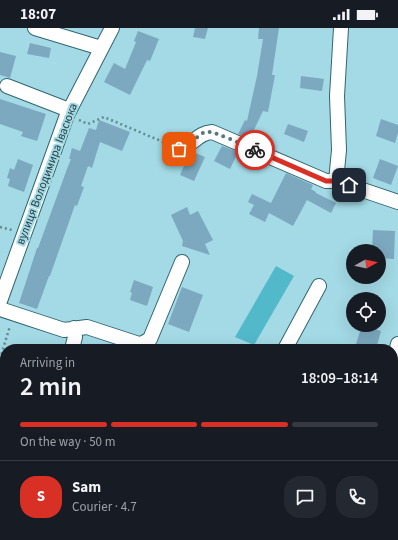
<!DOCTYPE html>
<html lang="en">
<head>
<meta charset="utf-8">
<style>
	:root { --surface:#171b24; --page:#242831; --text:#f1f3f6; --muted:#9ea1a6; --line:#363941; --accent:#d93025 }
	body { margin:0; font-family:"Source Sans 3",sans-serif; background:var(--page); color:var(--text); height:100vh; display:flex; flex-direction:column; font-size:15px; white-space:nowrap }
	* { box-sizing:border-box; margin:0 }
	p { font-size:13px; color:var(--muted) }
	.icon { flex:none; width:22px; height:22px; fill:none; stroke:currentColor; stroke-width:2; stroke-linecap:round; stroke-linejoin:round }
	.map { position:relative; flex:1; overflow:hidden }
	.drawer { position:absolute; left:0px; top:316px; width:398px; height:196px; display:flex; flex-direction:column; background:var(--surface); border-radius:16px 16px 0 0; box-shadow:0 4px 16px #0002 }
	.drawer>* { flex:none }
	.needle { width:26px; rotate:82deg }
	.controls { position:absolute; left:346px; top:216px; display:grid; gap:8px }
	.controls a { display:grid; place-items:center; width:40px; height:40px; border-radius:50%; background:var(--surface); box-shadow:0 4px 16px #0002; font-size:20px }
	.pin { position:absolute; display:grid; place-items:center; width:34px; height:34px; color:#fff; margin:-17px; border-radius:8px; box-shadow:0 2px 6px #0006 }
	.courier { position:absolute; display:grid; place-items:center; width:40px; height:40px; margin:-20px; border:3px solid #d93025; border-radius:50%; background:#fff; color:#222; box-shadow:0 1px 5px #0007 }
	.summary em { font-style:normal; font-weight:600 }
	.summary div { display:flex; flex-direction:column-reverse }
	.summary { display:flex; align-items:center; justify-content:space-between; height:68px; padding:0 20px }
	h1 { font-size:26px; font-weight:600; line-height:30px }
	.bar { display:grid; grid-template-columns:repeat(4,1fr); gap:6px 4px; align-content:center; height:48px; padding:0 20px }
	.bar i { height:5px; border-radius:3px; background:var(--line) }
	.bar .on { background:var(--accent) }
	.bar p { grid-column:span 4 }
	.line { display:flex; align-items:center; gap:10px; padding:0 20px; border-top:1px solid var(--line) }
	.line div { flex:1 }
	.round { display:grid; place-items:center; flex:none; width:42px; height:42px; border-radius:16px; background:var(--page) }
	.status { display:flex; justify-content:space-between; align-items:center; height:28px; padding:0 20px; background:var(--surface); direction:ltr }
	.status svg { height:11px; fill:currentColor }
	.map>svg:first-child { display:block }
	.built { fill:#8fcfdc }
	.water { fill:#52b9cb }
	.building { fill:#7ca9c0 }
	.lines { fill:none; stroke-linecap:round; stroke-linejoin:round }
	.minor-casing { stroke:#316670; stroke-width:16 }
	.path { stroke:#62888f; stroke-width:2.5; stroke-dasharray:2 3; stroke-linecap:butt }
	.minor { stroke:#fff; stroke-width:14 }
	.done { stroke:#54777d; stroke-width:4; stroke-dasharray:0 7.2 }
	.route { stroke:#d93025; stroke-width:5 }
	.labels { text-anchor:middle; dominant-baseline:central; stroke-width:4; stroke-linejoin:round; paint-order:stroke }
	.street-label { font-size:12px; fill:#2a4145; stroke:#a3dae5 }
</style>
</head>
<body>
<div class="status"><b>18:07</b><svg viewBox="0 0 49 12"><path d="M0 12V9h3v3zM5 12V6h3v6zM10 12V3h3v9zM15 12V0h3v12zM26 1h20v11H26zM47 4h2v5h-2z"/></svg></div>
<div class="map">
<svg width="398" height="512" viewBox="0 0 398 512">
	<rect width="100%" height="100%" fill="#a3dae5"/>
	<path class="built" d="M0,412L5,418V507H42L44,512H0Z"/>
	<path class="water" d="M276,238L294,248L254,317L235,309Z"/>
	<path class="building" d="M195,0H208L205,11L193,9Z
		M259,0H279L272,47H275L268,84L263,83L252,106L264,112L262,116L238,106L245,92L247,93L257,48L263,11H258Z
		M138,3L159,11L150,33L147,32L130,67L104,54L114,35L125,41L136,14L134,13Z
		M30,15L51,20L49,30L27,26Z
		M0,24L16,28L10,50L0,47Z
		M301,48L324,51L322,63L300,60Z
		M0,71L46,86L37,113L21,108L23,104L0,96Z
		M381,91L398,97V105L395,115L376,108Z
		M99,92L130,104L122,123L100,114L92,140L88,138L81,158L84,159L77,178L75,177L50,248H49L37,281L19,275L37,220H38L67,141L71,131H69L72,120L80,123L89,100L96,102Z
		M288,96L308,103L304,114L284,106Z
		M222,118L238,124L230,141L214,133Z
		M193,124L205,129L194,153L180,147L186,133L184,132L186,128Z
		M18,131L33,137L24,164L8,158L10,151L7,150L10,140L14,142Z
		M380,131L398,138L391,157L373,150Z
		M286,145L313,157L311,161L316,164V165L336,175L331,185L307,172L293,198L269,185L265,194L249,186L254,177L248,174L252,166L271,175Z
		M187,179L190,187L198,183L213,212L205,216L210,227L182,218L183,213L171,187Z
		M373,202L395,203L394,231L379,230V223H372Z
		M134,252L153,259L147,278L130,272L132,265L130,264Z
		M182,259L203,267L189,304L168,296Z
		M362,297L381,303L376,321L356,316Z"/>
	<g class="lines">
		<defs>
			<path id="minor" d="M35,0L101,20
				M341,0L337,68L339,122L336,153L398,174
				M7,58L69,82
				M179,121C194,117 197,105 212,104L326,153H336
				M0,273L67,87L112,0
				M0,281L64,302L87,299L139,316L143,315L150,311L182,234
				M72,321L75,309L74,300
				M285,321L319,258
				M393,335L398,316
				M393,428L398,427
				M0,492L2,493
				M210,507L227,512
				M338,512L340,507"/>
		</defs>
		<use href="#minor" class="minor-casing"/>
		<path class="path" d="M79,92L88,96L104,89L168,116
			M0,199L12,202
			M0,331L10,298
			M0,403L5,409
			M393,441L398,446
			M50,507L53,512"/>
		<use href="#minor" class="minor"/>
	</g>
	<g class="lines">
		<path class="done" d="M179,121C191,118 197,107 205,104C214,102 245,118 255,122"/>
		<path class="route" d="M255,122L326,153H336L349,157"/>
	</g>
	<g class="labels">
		<g class="street-label">
			<text transform="translate(47 146) rotate(-69)">вулиця Володимира Івасюка</text>
		</g>
	</g>
</svg>
<div class="controls">
<a><svg class="needle" viewBox="-14 -14 28 28"><path d="M0-13l5 13h-10z" fill="#e53935"/><path d="M0 13l5-13h-10z" fill="#9ea1a6"/></svg></a>
<a><svg class="icon" aria-label="locate" viewBox="0 0 24 24"><circle cx="12" cy="12" r="6"/><path d="M12 2v4M12 18v4M2 12h4M18 12h4"/></svg></a>
</div>
<div class="pin" style="left:179px;top:121px;background:#ea580c"><svg class="icon" aria-label="bag" viewBox="0 0 24 24"><path d="M5 8h14l-1 12H6zM9 8a3 3 0 0 1 6 0"/></svg></div>
<div class="pin" style="left:349px;top:157px;background:#1f2937"><svg class="icon" aria-label="home" viewBox="0 0 24 24"><path d="M3 11l9-7 9 7M6 9v11h12V9"/></svg></div>
<div class="courier" style="left:255px;top:122px"><svg class="icon" aria-label="bike" viewBox="0 0 24 24"><circle cx="6" cy="16" r="4"/><circle cx="18" cy="16" r="4"/><path d="M6 16l4-8h5l3 8M10 8l3 8H6M13 5h3"/></svg></div>
<section class="drawer">
<div class="summary"><div><h1>2 min</h1><p>Arriving in</p></div><em>18:09–18:14</em></div>
<div class="bar"><i class="on"></i><i class="on"></i><i class="on"></i><i></i><p>On the way · 50 m</p></div>
<div class="line" style="height:72px"><b class="round" style="background:var(--accent);color:#fff">S</b><div><b>Sam</b><p>Courier · 4.7</p></div><a class="round"><svg class="icon" aria-label="chat" viewBox="0 0 24 24"><path d="M4 5h16v11H9l-5 4z"/></svg></a><a class="round"><svg class="icon" aria-label="phone" viewBox="0 0 24 24"><path d="M5 4h4l2 5-3 2q2 4 5 5l2-3 5 2v4C11 20 4 13 5 4z"/></svg></a></div>
</section>
</div>
</body>
</html>
